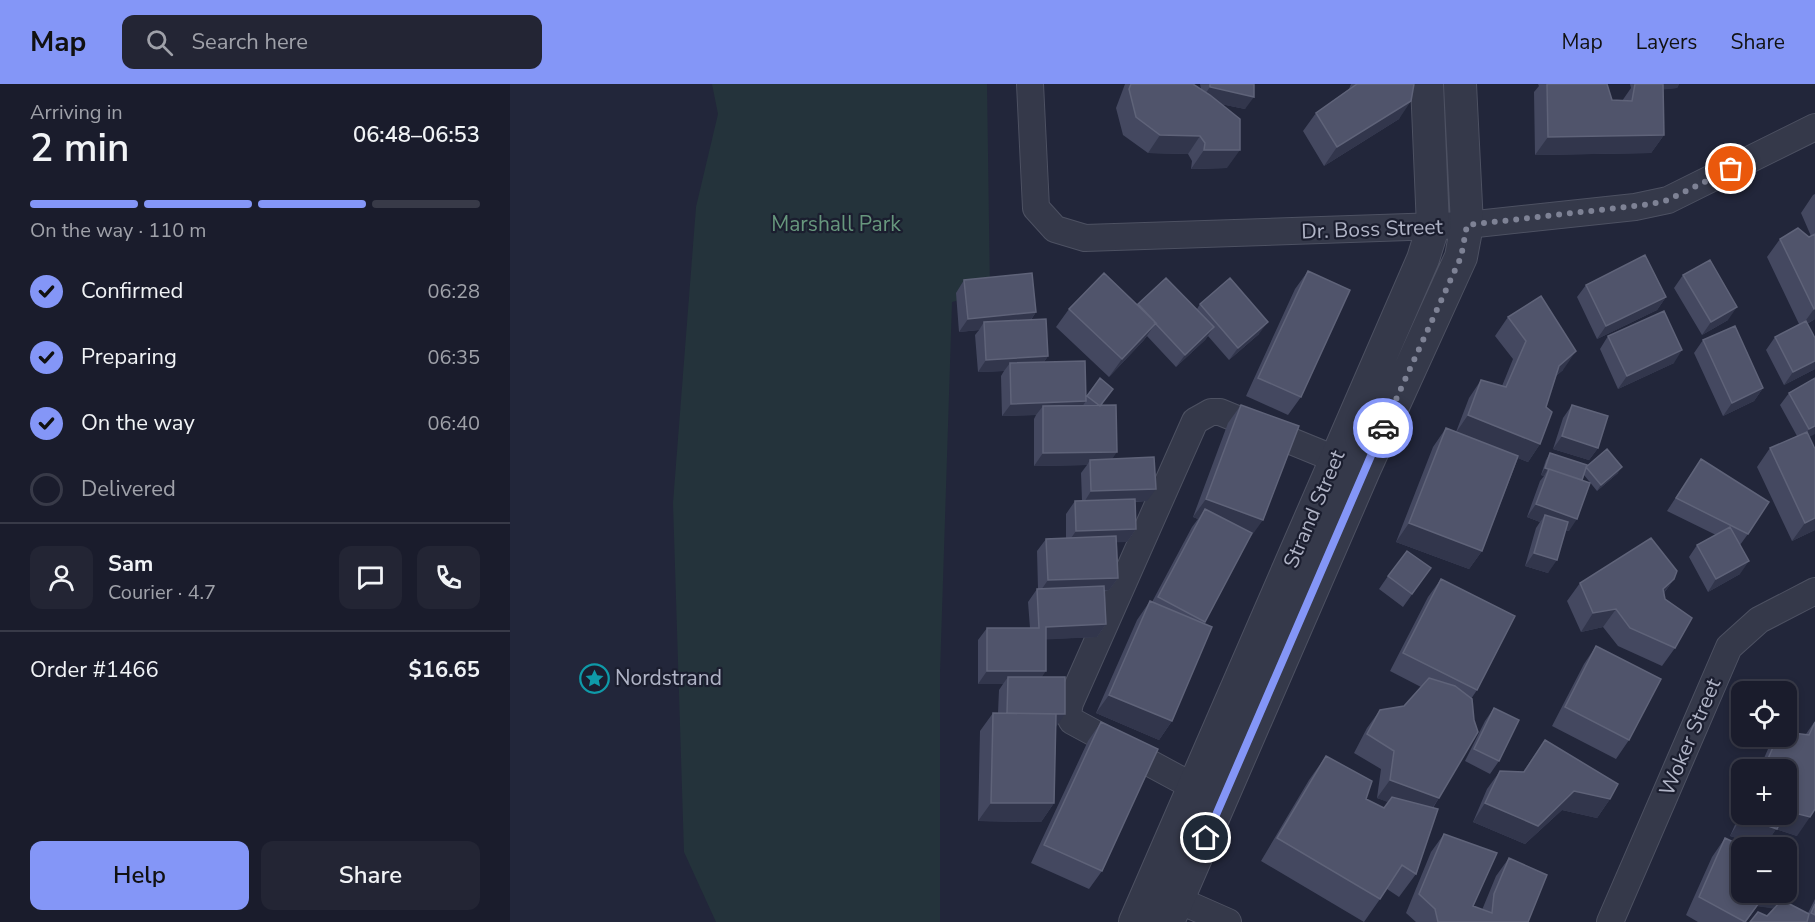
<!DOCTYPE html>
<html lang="en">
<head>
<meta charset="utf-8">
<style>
	:root { --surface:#1a1c2c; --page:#232534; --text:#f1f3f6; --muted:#9fa1a9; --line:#383a48; --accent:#8496f7 }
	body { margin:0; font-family:"Nunito Sans",sans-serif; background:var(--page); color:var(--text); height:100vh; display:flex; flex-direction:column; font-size:22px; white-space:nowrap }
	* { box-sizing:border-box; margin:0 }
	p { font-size:20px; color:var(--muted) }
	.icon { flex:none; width:33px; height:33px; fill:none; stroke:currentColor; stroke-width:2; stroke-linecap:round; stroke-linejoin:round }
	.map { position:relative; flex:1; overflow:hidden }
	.details { display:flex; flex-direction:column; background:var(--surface); width:510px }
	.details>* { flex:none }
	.buttons { position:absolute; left:1221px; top:597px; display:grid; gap:12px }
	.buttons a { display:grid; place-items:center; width:66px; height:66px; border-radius:12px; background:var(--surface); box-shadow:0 3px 9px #0003,0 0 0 2px var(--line); font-size:30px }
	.pin { position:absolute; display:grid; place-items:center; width:51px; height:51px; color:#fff; margin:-26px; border:3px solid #fff; border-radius:50%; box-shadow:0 2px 6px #0007 }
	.courier { position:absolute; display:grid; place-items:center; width:60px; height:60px; margin:-30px; border:4px solid #8496f7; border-radius:50%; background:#fff; color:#222; box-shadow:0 2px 8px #0007 }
	.summary em { font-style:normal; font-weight:600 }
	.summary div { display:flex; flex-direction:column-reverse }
	.summary { display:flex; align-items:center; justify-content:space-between; height:102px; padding:0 30px }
	h1 { font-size:39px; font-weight:600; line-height:45px }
	.bar { display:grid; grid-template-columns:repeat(4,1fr); gap:9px 6px; align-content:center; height:72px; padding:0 30px }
	.bar i { height:8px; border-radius:4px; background:var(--line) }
	.bar .on { background:var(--accent) }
	.bar p { grid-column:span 4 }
	.line { display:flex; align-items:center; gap:15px; padding:0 30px; border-top:2px solid var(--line) }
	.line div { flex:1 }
	.round { display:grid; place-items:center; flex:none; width:63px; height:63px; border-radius:12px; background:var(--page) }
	ol { padding:0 30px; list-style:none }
	li { display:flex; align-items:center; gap:18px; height:66px }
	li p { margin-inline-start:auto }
	li .icon { padding:6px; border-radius:50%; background:var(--accent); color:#111; stroke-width:4 }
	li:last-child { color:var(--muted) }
	li i { width:33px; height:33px; border:3px solid var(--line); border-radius:50% }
	.cta { display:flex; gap:12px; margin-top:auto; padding:12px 30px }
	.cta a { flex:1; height:69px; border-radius:12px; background:var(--accent); color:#111; font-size:24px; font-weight:600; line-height:69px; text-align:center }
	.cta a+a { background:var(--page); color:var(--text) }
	header { display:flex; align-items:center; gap:36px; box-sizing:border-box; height:84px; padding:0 30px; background:var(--accent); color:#111 }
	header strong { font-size:28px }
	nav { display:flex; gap:33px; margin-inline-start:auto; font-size:21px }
	.search { width:420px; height:54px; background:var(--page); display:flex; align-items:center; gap:15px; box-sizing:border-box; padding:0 21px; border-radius:12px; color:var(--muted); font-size:22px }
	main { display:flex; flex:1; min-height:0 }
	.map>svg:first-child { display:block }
	.green { fill:#24333b }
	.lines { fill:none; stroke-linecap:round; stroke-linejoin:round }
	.minor-casing { stroke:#4d5162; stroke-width:28 }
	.tertiary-casing { stroke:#4d5162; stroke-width:34 }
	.minor { stroke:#35394a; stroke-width:26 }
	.tertiary { stroke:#35394a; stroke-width:32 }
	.wall { fill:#444860 }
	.shaded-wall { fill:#32364c }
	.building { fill:#50546b; stroke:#5f6379; stroke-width:1.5 }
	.done { stroke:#7e8295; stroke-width:6; stroke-dasharray:0 10.8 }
	.route { stroke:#8496f7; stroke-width:8 }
	.labels { text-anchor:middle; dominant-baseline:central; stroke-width:4.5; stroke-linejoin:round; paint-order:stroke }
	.park-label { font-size:21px; fill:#67977d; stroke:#1b1e2f }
	.street-label { font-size:21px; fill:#b0b4c6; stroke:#1b1e2f }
	.poi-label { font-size:21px; fill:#b0b4c6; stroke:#1b1e2f; text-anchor:start }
</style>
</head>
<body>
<header>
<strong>Map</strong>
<div class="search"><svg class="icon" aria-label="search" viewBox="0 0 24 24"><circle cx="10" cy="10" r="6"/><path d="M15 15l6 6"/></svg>Search here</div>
<nav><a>Map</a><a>Layers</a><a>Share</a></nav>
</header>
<main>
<section class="details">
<div class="summary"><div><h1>2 min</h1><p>Arriving in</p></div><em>06:48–06:53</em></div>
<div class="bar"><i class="on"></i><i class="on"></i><i class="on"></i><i></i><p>On the way · 110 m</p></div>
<ol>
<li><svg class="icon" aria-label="check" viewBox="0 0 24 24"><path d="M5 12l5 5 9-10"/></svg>Confirmed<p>06:28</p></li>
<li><svg class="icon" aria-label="check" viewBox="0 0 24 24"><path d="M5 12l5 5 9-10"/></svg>Preparing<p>06:35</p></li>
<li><svg class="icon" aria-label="check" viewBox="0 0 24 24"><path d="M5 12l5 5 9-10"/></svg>On the way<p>06:40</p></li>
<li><i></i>Delivered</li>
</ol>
<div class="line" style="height:108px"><a class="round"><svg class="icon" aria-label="person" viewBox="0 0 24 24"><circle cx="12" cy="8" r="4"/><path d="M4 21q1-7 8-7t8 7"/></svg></a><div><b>Sam</b><p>Courier · 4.7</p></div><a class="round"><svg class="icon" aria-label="chat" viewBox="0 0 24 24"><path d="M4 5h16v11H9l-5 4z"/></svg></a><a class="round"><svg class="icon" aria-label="phone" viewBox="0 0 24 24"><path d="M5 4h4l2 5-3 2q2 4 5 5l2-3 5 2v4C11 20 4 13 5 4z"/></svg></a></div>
<div class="line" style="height:78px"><div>Order #1466</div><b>$16.65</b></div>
<div class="cta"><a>Help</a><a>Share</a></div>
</section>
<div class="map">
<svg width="1305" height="838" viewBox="0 0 1305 838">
	<rect width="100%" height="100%" fill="#22263a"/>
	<path class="green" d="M202,0H477L480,208L442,218L430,589V838H206L174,768L163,419L186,123L208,30Z"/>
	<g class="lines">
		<defs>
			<path id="minor" d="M520,0L526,124L545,145L575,154L957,141L1125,123L1158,116L1305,43
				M684,703L562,637L558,629L560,619L685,337L701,328H710L825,375
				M650,808L718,838
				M1100,838L1219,563L1249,536L1305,507"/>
			<path id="tertiary" d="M625,838L913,175L923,143L917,0
				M658,838L855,384L951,173L957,141L950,0"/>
		</defs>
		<use href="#minor" class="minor-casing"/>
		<use href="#tertiary" class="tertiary-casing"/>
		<use href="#minor" class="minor"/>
		<use href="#tertiary" class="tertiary"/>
	</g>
	<path class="wall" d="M615,0H683L691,5L690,0H744L735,25L711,20L717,84L681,85L682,77L678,70L638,69L613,51L606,24Z
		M841,0H904L889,35L814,82L793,47L806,29L839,5Z
		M1028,0H1097L1102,16L1112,17L1121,4L1120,0H1169L1167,4L1153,5L1154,51L1141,69L1025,71L1024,8L1029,2Z
		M1305,110V235L1297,240L1305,254V285L1274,301L1256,266L1265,253L1289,240L1257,173L1270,155L1299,153L1301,152L1291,129L1303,111Z
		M798,187L791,313L778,331L736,312L785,205Z
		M1173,191L1218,236L1192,251L1164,204Z
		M454,196L526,228L521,236L538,272L534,278L576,312L590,294L591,321L602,375L637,417L625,418L626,445L617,458H607L608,494L599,506L595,507L596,540L587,553L536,555L532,593L546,643L544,719L531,738L468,737L470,647L483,629H488L489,606L493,600H468V556L477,544H520L518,518L527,505H528L527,467L536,455L556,454V430L565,417H572L571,389L577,381L524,382V335L526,331L492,332L491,292L494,287L468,288L465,251L469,246L449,248L446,209Z
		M1076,201L1156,213L1147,226L1087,255L1067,213Z
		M690,220L749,250L719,276L698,252L695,256L666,283L637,252L633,257L599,293L546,243L559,225L627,221L687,225Z
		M998,233L1053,286L1046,292L1036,323L1030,360L1018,378L1008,374L972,467L959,485L886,458L923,363L936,344L946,348L959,314L971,296L992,302L1003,275L985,252Z
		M1098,252L1164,279L1108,305L1090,265Z
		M1193,256L1253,304L1244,317L1213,332L1184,269Z
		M1305,294L1299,353L1305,446L1282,457L1247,383L1260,364L1287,352L1270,321L1279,309Z
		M731,321L740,454H739L694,540L662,637L649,656L586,629L627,536L640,517L642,518L682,443L688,435L683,433L718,339Z
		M1062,321L1088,364L1079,376L1043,365L1053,334Z
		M1040,369L1077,381L1108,389L1087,407L1074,391L1059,447L1055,446L1038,489L1015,482L1026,444L1030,438L1017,433L1030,397L1034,392L1031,391L1036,376Z
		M1191,375L1238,450L1230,461V490L1198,508L1179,473L1187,461L1206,451L1157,427Z
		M921,484L893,523L869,505L878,492Z
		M931,495L967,606L961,615L929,714L923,724L906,790L889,813L877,805L854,838L751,777L799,696L816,672L856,715L874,724L879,718L867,714L871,685L844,669L857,644L870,626L894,622L911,603L880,587L918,513Z
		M1164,495L1154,509L1165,564L1152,582L1108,562L1093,543L1071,548L1057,517L1070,499Z
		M1086,562L1119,656L1106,675L1042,642L1074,580Z
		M984,624L989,677L980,690L955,677L975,637Z
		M1305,637L1287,752L1266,745L1254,763L1220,752L1232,725V730H1276V686H1249L1258,665L1267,652L1296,650Z
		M591,638L592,787L579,805L521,779L578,657Z
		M1035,656L1100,715L1087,734L1052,726L1015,760L963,738L977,705L990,687L1013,688Z
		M934,750L963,822L972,826L986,792L999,774L1018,838H906L896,829L921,768Z
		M1215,754L1268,820L1298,829L1305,815V838H1240L1257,832L1264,824L1247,822L1236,838H1188L1176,831L1202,773Z"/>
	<path class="shaded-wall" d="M1127,0H1169L1167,4L1123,9Z
		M700,3L744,13L735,25L691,16Z
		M901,17L889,35L814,82L827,63Z
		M650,51L690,52L678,70L638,69Z
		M1154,51L1141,69L1025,71L1038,53Z
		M694,66H730L717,84L681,85Z
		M1156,213L1147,226L1087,255L1096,242Z
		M1227,223L1218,236L1192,251L1201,238Z
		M1305,224V235L1291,243L1304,225Z
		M526,228L517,241L474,238L469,246L449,248L458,235Z
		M758,238L749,250L719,276L728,264Z
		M646,239L633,257L599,293L612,275Z
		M704,243L695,256L666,283L675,271Z
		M1172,266L1164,279L1108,305L1117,292Z
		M1066,267L1053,286L1036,300L1049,282Z
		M538,272L529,285L500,279L494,287L468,288L476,276Z
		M1305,277V285L1274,301L1283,288Z
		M1253,304L1244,317L1213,332L1222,319Z
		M576,317L567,330L533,322L526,331L492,332L501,320Z
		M958,331L1030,360L1018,378L945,350Z
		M1305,342V350L1290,358L1299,345Z
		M1052,352L1088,364L1079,376L1043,365Z
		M607,368L598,381L580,376L577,381L524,382L533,369Z
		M1112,383L1108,389L1087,407L1091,401Z
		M1035,384L1038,385L1034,392L1031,391Z
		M646,405L637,417L573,420L581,407Z
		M696,415L753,436L740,454L689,435L695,425L688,435L683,433Z
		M1026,420L1067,435L1059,447L1033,438L1035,431L1030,438L1017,433Z
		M1305,434V446L1282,457L1295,439Z
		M899,439L972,467L959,485L886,458Z
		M626,445L617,458L557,460L566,447Z
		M1024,469L1047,476L1038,489L1015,482Z
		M1239,477L1230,490L1198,508L1206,495Z
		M608,494L599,506L529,509L538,496Z
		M1164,495L1151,513L1153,505Z
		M1106,525L1093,543L1071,548L1083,529Z
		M596,540L587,553L527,556L536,543Z
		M477,587H536L527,600L498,593L493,600H468Z
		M599,611L662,637L649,656L586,629Z
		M497,630H555L546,643Z
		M880,696L929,714L916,733L867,714Z
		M1064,707L1100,715L1087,734L1052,726L1015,760L963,738L975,719Z
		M481,719H544L531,738L468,737Z
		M1277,726L1300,733L1287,752L1266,745L1254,763L1220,752L1232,733L1276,730Z
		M1257,808H1276L1265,825L1247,822Z"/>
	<path class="building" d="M621,0H683L700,11L730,35V66H694L695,59L690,52L650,51L626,33L619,5Z
		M700,0H744V13L700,3Z
		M847,0H904L901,17L827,63L806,29Z
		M1037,0H1097L1102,16L1122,17L1125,0H1153L1154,51L1038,53Z
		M1288,144L1299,153L1305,150V224L1304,225L1270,155Z
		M1135,171L1156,213L1096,242L1076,201Z
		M1200,176L1227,223L1201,238L1173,191Z
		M798,187L840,206L791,313L748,294Z
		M522,189L526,228L458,235L454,196Z
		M594,189L646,239L612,275L559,225Z
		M656,194L704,243L675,271L645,239H646L628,220Z
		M720,194L758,238L728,264L690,220Z
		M1031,212L1066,267L1049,282L1036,323L1042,328L1030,360L958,331L971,296L996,303L1016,257L998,233Z
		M1154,227L1172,266L1117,292L1098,252Z
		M536,235L538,272L476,276L474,238Z
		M1296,237L1305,254V277L1283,288L1265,253Z
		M1225,242L1253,304L1222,319L1193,256Z
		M575,277L576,317L501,320L500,279Z
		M590,294L603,305L590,322L577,312Z
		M1305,294V342L1299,345L1279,309Z
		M606,321L607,368L533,369V322Z
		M731,321L789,342L753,436L696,415Z
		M1062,321L1098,332L1088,364L1052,352Z
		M936,344L1008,372L972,467L899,439Z
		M1297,348L1305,365V434L1295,439L1260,364Z
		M1097,365L1112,383L1091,401L1076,383Z
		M1040,369L1077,381L1072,396L1039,385H1038L1035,384Z
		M644,373L646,405L581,407L580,376Z
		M1191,375L1259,418L1238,450L1166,414Z
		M1039,385L1080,399L1067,435L1026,420Z
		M625,415L626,445L566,447L565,417Z
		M695,425L742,449L695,538L648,513Z
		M1035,431L1058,438L1047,476L1024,469Z
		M1220,443L1239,477L1206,495L1187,461Z
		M606,452L608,494L538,496L536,455Z
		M1141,454L1167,487L1164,495L1153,505L1155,515L1182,534L1165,564L1120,544L1106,525L1083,529L1070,499Z
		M897,467L921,484L902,510L878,492Z
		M931,495L1005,532L967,606L893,569Z
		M594,502L596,540L536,543V587H477V544H529L527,505Z
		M640,517L702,543L662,637L599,611Z
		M1086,562L1151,595L1119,656L1055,623Z
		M498,593H555V630L497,629Z
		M919,594L945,602L962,615L964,636L968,648L929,714L880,696L884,667L857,650L870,626L894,622Z
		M984,624L1009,636L989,677L964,665Z
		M483,629L546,630L544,719H481Z
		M591,638L648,665L592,787L534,761Z
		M1305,638V725L1300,733L1276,727V686H1253L1268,652H1276V648L1299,651Z
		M1035,656L1108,700L1100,715L1064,707L1028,742L975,719L990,687L1014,688Z
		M816,672L862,697L856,715L874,724L882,713L928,725L906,790L892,781L870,815L767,754Z
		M1234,730H1274L1267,745L1232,733Z
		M934,750L987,769L963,822L982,829L984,810L999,774L1037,791L1018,838H928L925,825L909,810Z
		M1215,754L1236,764H1232V808H1257L1235,838L1189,813Z
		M1276,781L1287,786L1278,806H1276Z
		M1272,816L1299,830L1297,838H1240L1248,828L1257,832Z
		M1305,820V831L1301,829Z"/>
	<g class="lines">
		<path class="done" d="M873,344L951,173L957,141L1142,120L1158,116L1221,85"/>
		<path class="route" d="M696,754L873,344"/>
	</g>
	<defs>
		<symbol id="sight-ring" viewBox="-11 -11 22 22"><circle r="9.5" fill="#1b1e2f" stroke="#0f9aa8" stroke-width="1.5"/><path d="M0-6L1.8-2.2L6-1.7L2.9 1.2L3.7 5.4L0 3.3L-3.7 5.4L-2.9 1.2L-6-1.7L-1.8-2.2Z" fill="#0f9aa8"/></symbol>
	</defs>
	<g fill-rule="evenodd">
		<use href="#sight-ring" x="68" y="578" width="33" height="33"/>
	</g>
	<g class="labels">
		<g class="park-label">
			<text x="326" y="140">Marshall Park</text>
		</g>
		<g class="street-label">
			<text transform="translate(862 145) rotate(-2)">Dr. Boss Street</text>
			<text transform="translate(804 425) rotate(-67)">Strand Street</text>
			<text transform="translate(1180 653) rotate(-67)">Woker Street</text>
		</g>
		<g class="poi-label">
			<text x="105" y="594">Nordstrand</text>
		</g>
	</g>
</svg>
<div class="buttons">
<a><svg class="icon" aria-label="locate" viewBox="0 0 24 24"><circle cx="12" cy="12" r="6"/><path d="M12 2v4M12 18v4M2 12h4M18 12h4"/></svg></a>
<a>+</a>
<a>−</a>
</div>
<div class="pin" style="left:1221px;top:85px;background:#ea580c"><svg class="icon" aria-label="bag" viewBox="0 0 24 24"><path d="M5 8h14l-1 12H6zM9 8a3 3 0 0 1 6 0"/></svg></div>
<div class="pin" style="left:696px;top:754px;background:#1f2937"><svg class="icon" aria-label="home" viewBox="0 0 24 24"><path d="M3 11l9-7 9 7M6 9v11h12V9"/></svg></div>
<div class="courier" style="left:873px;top:344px"><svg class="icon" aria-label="car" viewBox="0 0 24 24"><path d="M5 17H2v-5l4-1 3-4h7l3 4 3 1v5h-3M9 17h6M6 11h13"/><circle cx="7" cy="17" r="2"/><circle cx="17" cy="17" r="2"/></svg></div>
</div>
</main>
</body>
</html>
